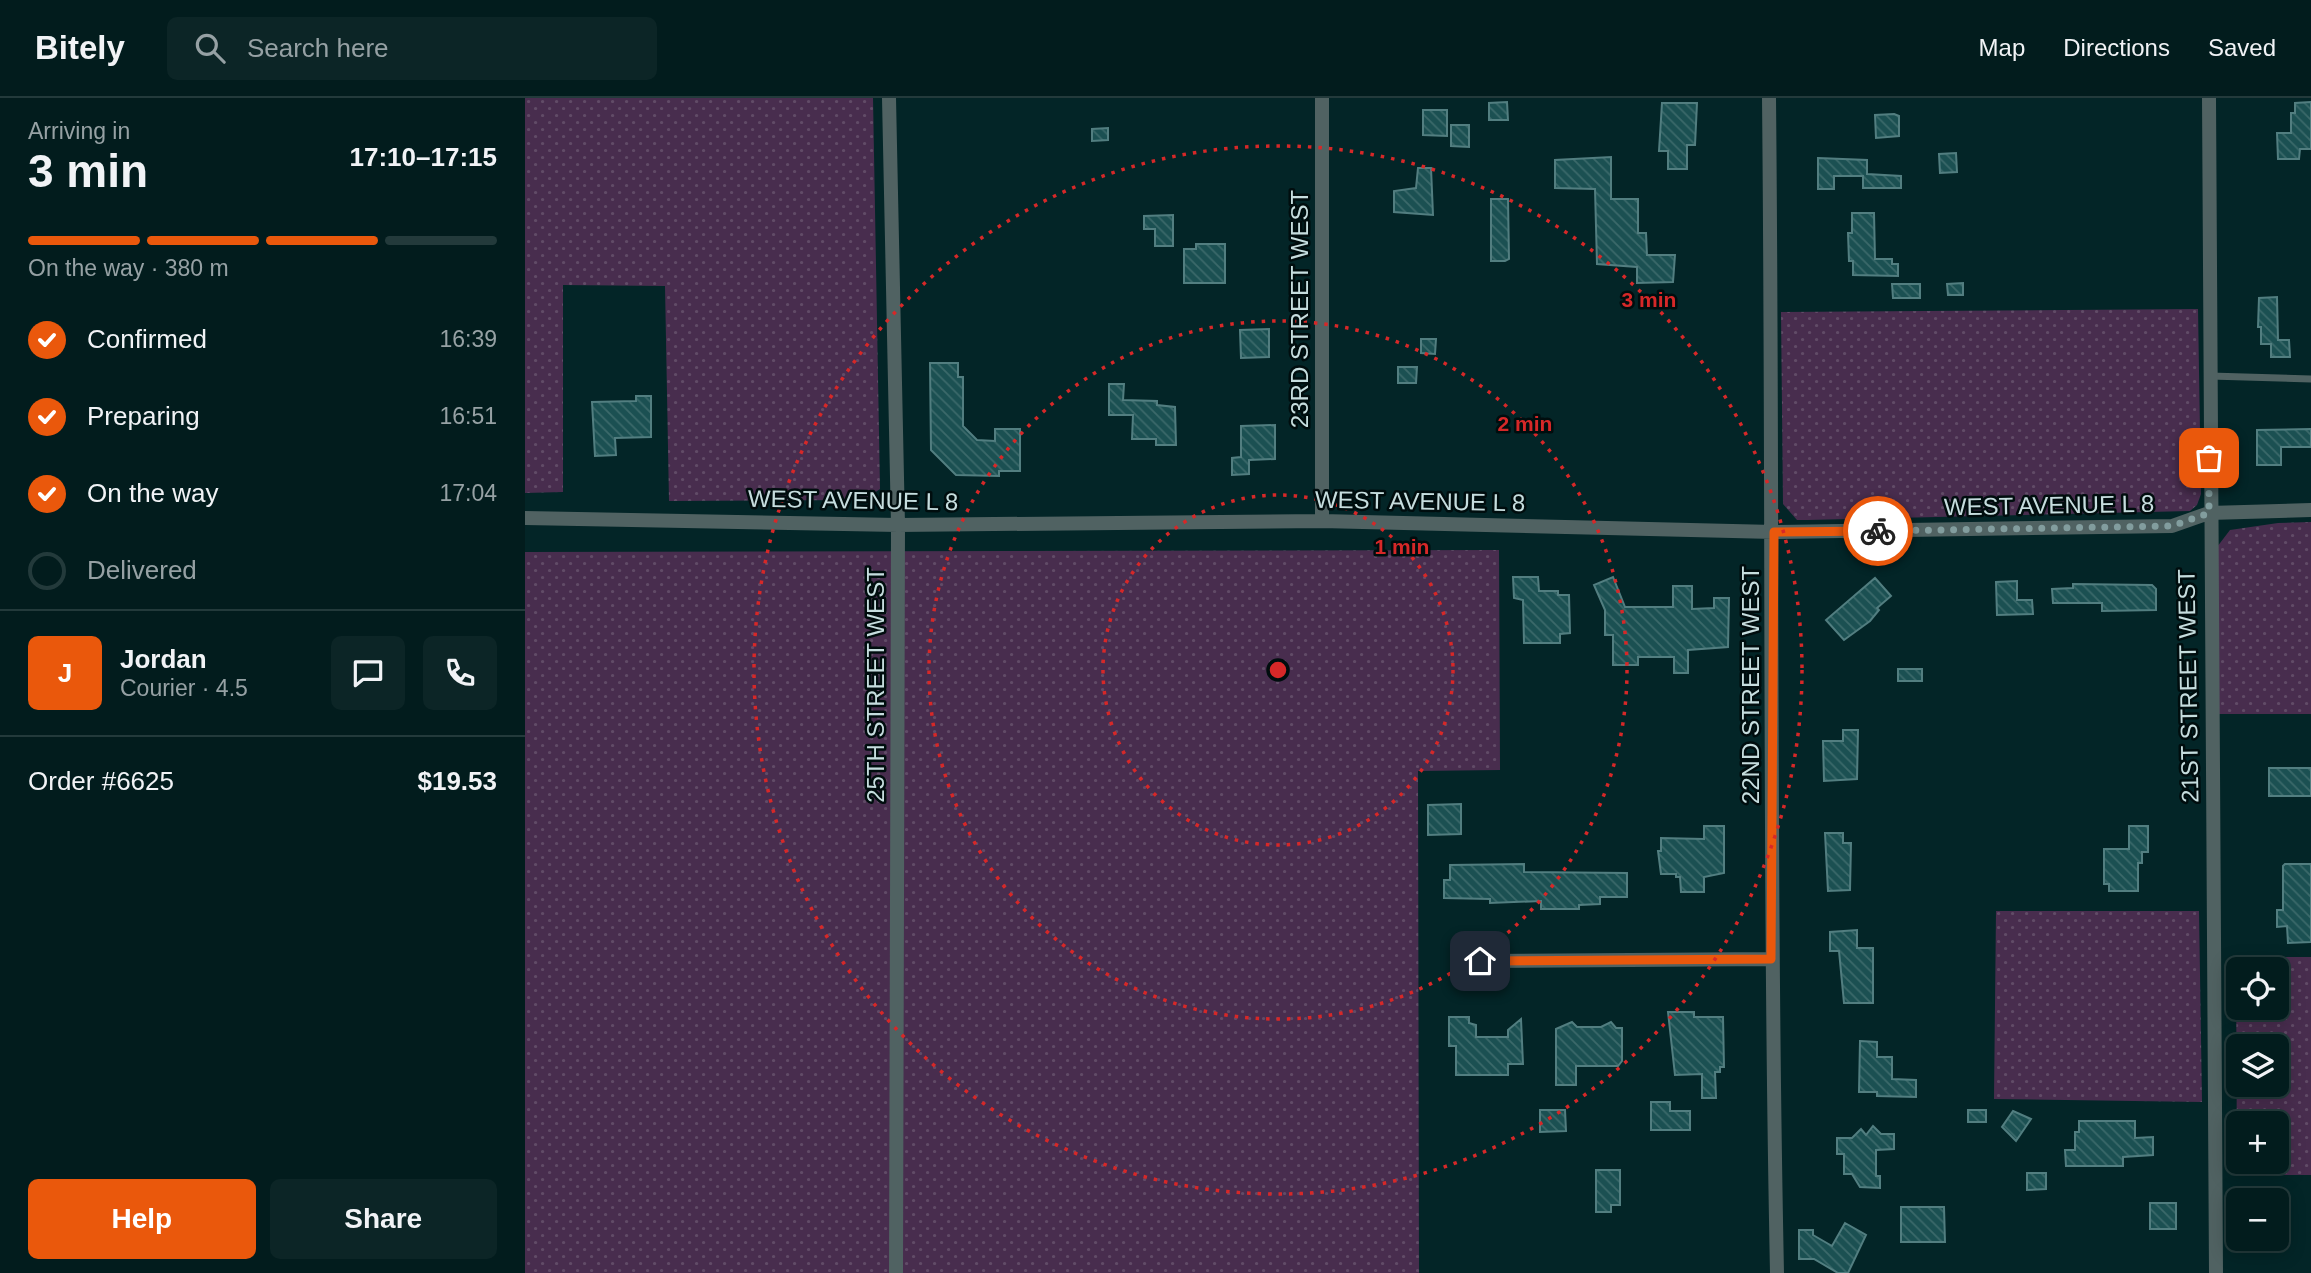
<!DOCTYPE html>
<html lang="en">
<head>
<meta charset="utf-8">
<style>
	:root { --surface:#021c1d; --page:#0c2526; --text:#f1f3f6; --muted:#96a1a4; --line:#233a3b; --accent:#ea580c }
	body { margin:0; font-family:Arial,sans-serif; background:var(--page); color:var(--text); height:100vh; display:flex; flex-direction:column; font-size:26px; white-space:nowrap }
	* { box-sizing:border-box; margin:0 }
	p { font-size:23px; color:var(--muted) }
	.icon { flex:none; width:38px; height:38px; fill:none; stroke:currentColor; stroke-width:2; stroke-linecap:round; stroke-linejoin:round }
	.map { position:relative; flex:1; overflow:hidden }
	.sheet { display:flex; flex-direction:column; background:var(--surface); width:525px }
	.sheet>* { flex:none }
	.controls { position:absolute; left:1701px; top:859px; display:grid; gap:14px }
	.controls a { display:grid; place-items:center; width:63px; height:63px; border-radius:10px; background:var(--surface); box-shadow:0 4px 18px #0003,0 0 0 2px var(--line); font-size:35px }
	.pin { position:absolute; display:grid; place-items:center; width:60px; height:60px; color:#fff; margin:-30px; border-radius:14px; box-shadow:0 4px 10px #0006 }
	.courier { position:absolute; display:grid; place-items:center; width:70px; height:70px; margin:-35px; border:5px solid #ea580c; border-radius:50%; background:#fff; color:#222; box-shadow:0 2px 9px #0007 }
	.head em { font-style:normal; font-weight:800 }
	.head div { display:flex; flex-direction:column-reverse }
	.head { display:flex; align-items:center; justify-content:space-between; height:119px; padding:0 28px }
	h1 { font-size:46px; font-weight:800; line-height:52px }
	.bar { display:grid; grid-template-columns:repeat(4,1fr); gap:10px 7px; align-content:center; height:84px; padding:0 28px }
	.bar i { height:9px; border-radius:5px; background:var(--line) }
	.bar .active { background:var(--accent) }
	.bar p { grid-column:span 4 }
	.line { display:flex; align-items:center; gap:18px; padding:0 28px; border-top:2px solid var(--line) }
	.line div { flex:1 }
	.round { display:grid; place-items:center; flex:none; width:74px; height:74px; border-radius:10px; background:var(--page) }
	ol { padding:0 28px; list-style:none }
	li { display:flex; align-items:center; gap:21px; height:77px }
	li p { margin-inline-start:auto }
	li .icon { padding:7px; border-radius:50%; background:var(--accent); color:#fff; stroke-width:4 }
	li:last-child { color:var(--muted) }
	li i { width:38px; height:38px; border:4px solid var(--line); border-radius:50% }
	.action { display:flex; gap:14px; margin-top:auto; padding:14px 28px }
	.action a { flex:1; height:80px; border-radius:10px; background:var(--accent); color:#fff; font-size:28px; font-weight:800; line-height:80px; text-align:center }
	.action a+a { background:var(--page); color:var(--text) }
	header { display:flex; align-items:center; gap:42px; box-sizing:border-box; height:98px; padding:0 35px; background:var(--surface); border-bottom:2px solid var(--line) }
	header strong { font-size:33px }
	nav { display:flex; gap:38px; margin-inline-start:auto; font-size:24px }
	.search { width:490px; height:63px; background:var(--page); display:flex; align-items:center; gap:18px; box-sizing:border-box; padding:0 24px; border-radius:10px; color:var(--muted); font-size:26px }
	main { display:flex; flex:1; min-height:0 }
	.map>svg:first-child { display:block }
	.grass { fill:url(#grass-dots); fill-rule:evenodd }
	.building { fill:url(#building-back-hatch); stroke:#527e80; stroke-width:2 }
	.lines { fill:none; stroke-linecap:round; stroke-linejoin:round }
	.lane { stroke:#506262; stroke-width:7 }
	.street { stroke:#506262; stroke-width:14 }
	.done { stroke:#829d9e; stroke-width:7; stroke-dasharray:0 12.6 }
	.route { stroke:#ea580c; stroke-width:9 }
	.ring { fill:none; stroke:#d62828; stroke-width:3.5; stroke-dasharray:3.5 7 }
	.labels { text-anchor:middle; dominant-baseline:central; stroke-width:5; stroke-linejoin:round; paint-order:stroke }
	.street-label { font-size:24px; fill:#c6ddde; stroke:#000d0e }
	.centre { fill:#d62828; stroke:#000d0e; stroke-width:3.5 }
	.ring-label { font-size:21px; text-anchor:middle; font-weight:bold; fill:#d62828; stroke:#000d0e; stroke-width:5; stroke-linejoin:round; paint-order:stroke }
</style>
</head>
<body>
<header>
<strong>Bitely</strong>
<div class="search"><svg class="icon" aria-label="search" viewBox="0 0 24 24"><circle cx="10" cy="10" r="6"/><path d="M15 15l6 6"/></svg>Search here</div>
<nav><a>Map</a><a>Directions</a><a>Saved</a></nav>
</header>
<main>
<section class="sheet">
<div class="head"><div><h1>3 min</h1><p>Arriving in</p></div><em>17:10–17:15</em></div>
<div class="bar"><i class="active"></i><i class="active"></i><i class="active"></i><i></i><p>On the way · 380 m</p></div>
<ol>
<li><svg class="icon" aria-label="check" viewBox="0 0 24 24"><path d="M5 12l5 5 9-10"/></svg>Confirmed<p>16:39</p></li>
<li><svg class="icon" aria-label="check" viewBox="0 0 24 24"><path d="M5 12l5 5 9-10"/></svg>Preparing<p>16:51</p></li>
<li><svg class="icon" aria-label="check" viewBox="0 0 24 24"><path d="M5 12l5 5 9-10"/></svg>On the way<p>17:04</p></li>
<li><i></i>Delivered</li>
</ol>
<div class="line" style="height:126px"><b class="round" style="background:var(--accent);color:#fff">J</b><div><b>Jordan</b><p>Courier · 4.5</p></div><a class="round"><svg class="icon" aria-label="chat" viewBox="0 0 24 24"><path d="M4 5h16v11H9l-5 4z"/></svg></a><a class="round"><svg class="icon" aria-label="phone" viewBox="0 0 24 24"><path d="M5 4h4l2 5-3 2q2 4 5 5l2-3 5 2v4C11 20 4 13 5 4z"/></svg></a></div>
<div class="line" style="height:91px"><div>Order #6625</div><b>$19.53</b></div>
<div class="action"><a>Help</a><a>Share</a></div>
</section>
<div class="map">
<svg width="1786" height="1175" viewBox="0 0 1786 1175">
	<defs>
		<pattern id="grass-dots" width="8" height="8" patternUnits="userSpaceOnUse" patternTransform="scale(1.75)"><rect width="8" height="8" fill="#482d4e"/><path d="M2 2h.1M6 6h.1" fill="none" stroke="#614b67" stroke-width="1.8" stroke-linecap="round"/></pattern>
		<pattern id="building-back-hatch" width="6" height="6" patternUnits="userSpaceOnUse" patternTransform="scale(1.75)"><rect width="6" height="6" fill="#1b5052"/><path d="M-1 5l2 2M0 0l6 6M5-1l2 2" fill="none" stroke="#3b696a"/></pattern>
	</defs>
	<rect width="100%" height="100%" fill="#032527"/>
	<path class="grass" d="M0,0H348L355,391L339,402L144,403L140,188L38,187V394L0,395Z
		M1673,211L1676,396L1672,407L1665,413L1282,422H1272L1258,406L1256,214Z
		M1786,424V616H1694L1692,449L1705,432L1753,425Z
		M974,452L975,672L893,673L894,1175H0V454Z
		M1471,813H1674L1677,1004L1469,1001Z
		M1711,859H1786V1077H1712ZM1713,872H1752V910H1713ZM1713,948H1752V987H1713ZM1713,1026H1752V1064H1713Z"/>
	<path class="building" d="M982,4L983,22H964V5Z
		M1786,4V51H1775L1774,61H1753L1752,35H1766V15H1770V5Z
		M1137,5H1172L1170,47H1162V71H1143V53H1134Z
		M898,12H922V38L898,37Z
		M1369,16L1374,18V38L1351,40L1350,17Z
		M926,27H944V49L926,48Z
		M583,30V42L567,43V31Z
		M1431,55L1432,74L1415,75L1414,56Z
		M1086,59V101H1113V135H1121L1122,157H1150L1148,184L1112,185V169L1072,166L1070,91L1030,90V62Z
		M1293,60L1342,62V76L1376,78V90H1338V78H1309V91H1293Z
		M893,70H906L908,117L869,114V93L891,90Z
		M966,101H983L984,161L980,163H966Z
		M1327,115H1349L1350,161H1367V166H1373V178L1328,177V163H1324L1323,135H1327Z
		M648,117V148H630V131H619V118Z
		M671,146H700V185H659V151H671Z
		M1438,185V197H1423L1422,186Z
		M1367,186H1395V200H1368Z
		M1752,199L1753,242H1764L1765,259H1746V246H1736V229H1733L1734,200Z
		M744,231V259L716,260L715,232Z
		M896,241H911L910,256L896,255Z
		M405,265H433V279H438V328L452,342L470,343V331H495V373H474V378L431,377L406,352Z
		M873,269H892L891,285H873Z
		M584,286H599L598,302L632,303V307L650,309L651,347H631V341H607L608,317H584Z
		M111,298H126V339L90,340L91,357L70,358L67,304L111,303Z
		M750,327V361L724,362V376L707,377V360L716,359V328Z
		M1786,331V349H1756V367H1732V332Z
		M988,479H1013L1014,493H1033V497H1044L1045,535L1035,536V545H999L998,502L989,500Z
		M1088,479L1100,509H1148V488H1167V511L1189,510V500H1204L1203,549L1163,552V575H1149V559H1113V567H1088V537H1080V512L1069,487Z
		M1350,480L1366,498L1352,510L1354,512L1345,523L1319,542L1301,522Z
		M1492,483V502H1507L1508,516L1472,517L1471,484Z
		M1548,486L1627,487L1631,491V512L1577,513V505H1528L1527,491L1548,490Z
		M1373,571H1397V583H1373Z
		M1318,632H1333L1332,681L1299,683L1298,643H1318Z
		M1744,670H1786V698H1744Z
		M936,706V736L903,737V707Z
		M1179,728H1199V775L1179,779V794H1156L1155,779H1151V776H1136L1133,753H1136V740L1179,741Z
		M1604,728H1623V754H1617V765H1613V793H1584V786H1579V751H1604Z
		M1300,735H1318V745H1326L1325,792L1303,793Z
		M999,766V774L1102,775V799H1075V806L1054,807V811H1016V803L965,805V801L919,800V782H925V767Z
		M1760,766H1786V844L1763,845L1762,828L1752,829V812H1758V768Z
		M1332,832V850H1348V905H1319L1314,853H1305V834Z
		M1143,914H1169V919H1198L1199,969H1195V974H1190L1191,1000H1177V976L1150,977Z
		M924,919H944V925L951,927V939H983V932L996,921L998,966H983V977H931V948H924Z
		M1047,924L1052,929H1076L1086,924L1091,930H1097V963L1093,968H1051V987H1031V931Z
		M1335,943L1352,944V959H1367V981L1391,982V999L1352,998V994H1334Z
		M1126,1004H1145V1013H1165V1032H1126Z
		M1015,1012H1040L1041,1033L1015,1034Z
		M1443,1012H1461V1024H1443Z
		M1488,1013L1506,1021L1491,1043L1477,1029Z
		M1554,1023H1610V1040L1628,1039V1057L1598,1059V1068H1541L1540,1052H1550V1034H1554Z
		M1348,1028L1356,1036H1369V1051L1351,1052V1078H1355V1090L1335,1089L1327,1076H1319V1056H1312V1040H1327L1336,1031L1341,1037Z
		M1071,1072H1095V1107H1086V1114H1071Z
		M1502,1075H1521V1091L1502,1092Z
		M1625,1105H1651V1131H1625Z
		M1376,1109H1419L1420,1144H1376Z
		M1320,1125L1341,1137L1323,1175H1313L1289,1161H1274V1132H1288V1137L1307,1148Z"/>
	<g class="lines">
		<path class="lane" d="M1685,278L1786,281"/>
		<path class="street" d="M364,0L373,427L371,1175
			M1244,0C1248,392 1244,783 1252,1175
			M1684,0L1691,1175
			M0,420L373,427L797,423L1249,434L1647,428L1684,415L1786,412
			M797,423V0
			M955,863L1246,861"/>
	</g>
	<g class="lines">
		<path class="done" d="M1353,433L1647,428L1684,415V360"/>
		<path class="route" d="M955,863L1246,861L1249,434L1353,433"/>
	</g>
	<g class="ring">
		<circle cx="753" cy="572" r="175"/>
		<circle cx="753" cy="572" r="349"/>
		<circle cx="753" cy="572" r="524"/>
	</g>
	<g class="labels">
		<g class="street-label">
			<text transform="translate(774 211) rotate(-90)">23RD STREET WEST</text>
			<text transform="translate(328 402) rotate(1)">WEST AVENUE L 8</text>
			<text transform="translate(895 403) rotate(1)">WEST AVENUE L 8</text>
			<text transform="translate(1524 407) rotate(-1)">WEST AVENUE L 8</text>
			<text transform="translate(350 587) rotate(-90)">25TH STREET WEST</text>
			<text transform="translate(1225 587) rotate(-90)">22ND STREET WEST</text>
			<text transform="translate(1663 588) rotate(-91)">21ST STREET WEST</text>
		</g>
	</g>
	<circle cx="753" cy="572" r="10" class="centre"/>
	<g class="ring-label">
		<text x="1124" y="209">3 min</text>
		<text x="1000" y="333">2 min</text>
		<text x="877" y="456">1 min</text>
	</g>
</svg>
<div class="controls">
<a><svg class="icon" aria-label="locate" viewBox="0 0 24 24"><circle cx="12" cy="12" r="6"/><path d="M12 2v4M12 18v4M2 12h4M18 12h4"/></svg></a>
<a><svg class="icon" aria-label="layers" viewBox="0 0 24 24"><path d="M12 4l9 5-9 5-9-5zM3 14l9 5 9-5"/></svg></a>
<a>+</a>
<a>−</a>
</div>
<div class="pin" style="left:1684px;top:360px;background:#ea580c"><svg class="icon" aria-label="bag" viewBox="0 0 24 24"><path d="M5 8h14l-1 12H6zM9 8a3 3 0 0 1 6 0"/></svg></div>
<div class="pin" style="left:955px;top:863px;background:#1f2937"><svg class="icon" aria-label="home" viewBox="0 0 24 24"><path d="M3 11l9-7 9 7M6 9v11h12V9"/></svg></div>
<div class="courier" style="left:1353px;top:433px"><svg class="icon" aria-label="bike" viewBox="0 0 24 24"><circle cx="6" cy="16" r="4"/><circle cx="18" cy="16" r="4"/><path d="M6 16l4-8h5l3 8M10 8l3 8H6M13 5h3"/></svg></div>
</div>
</main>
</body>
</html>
